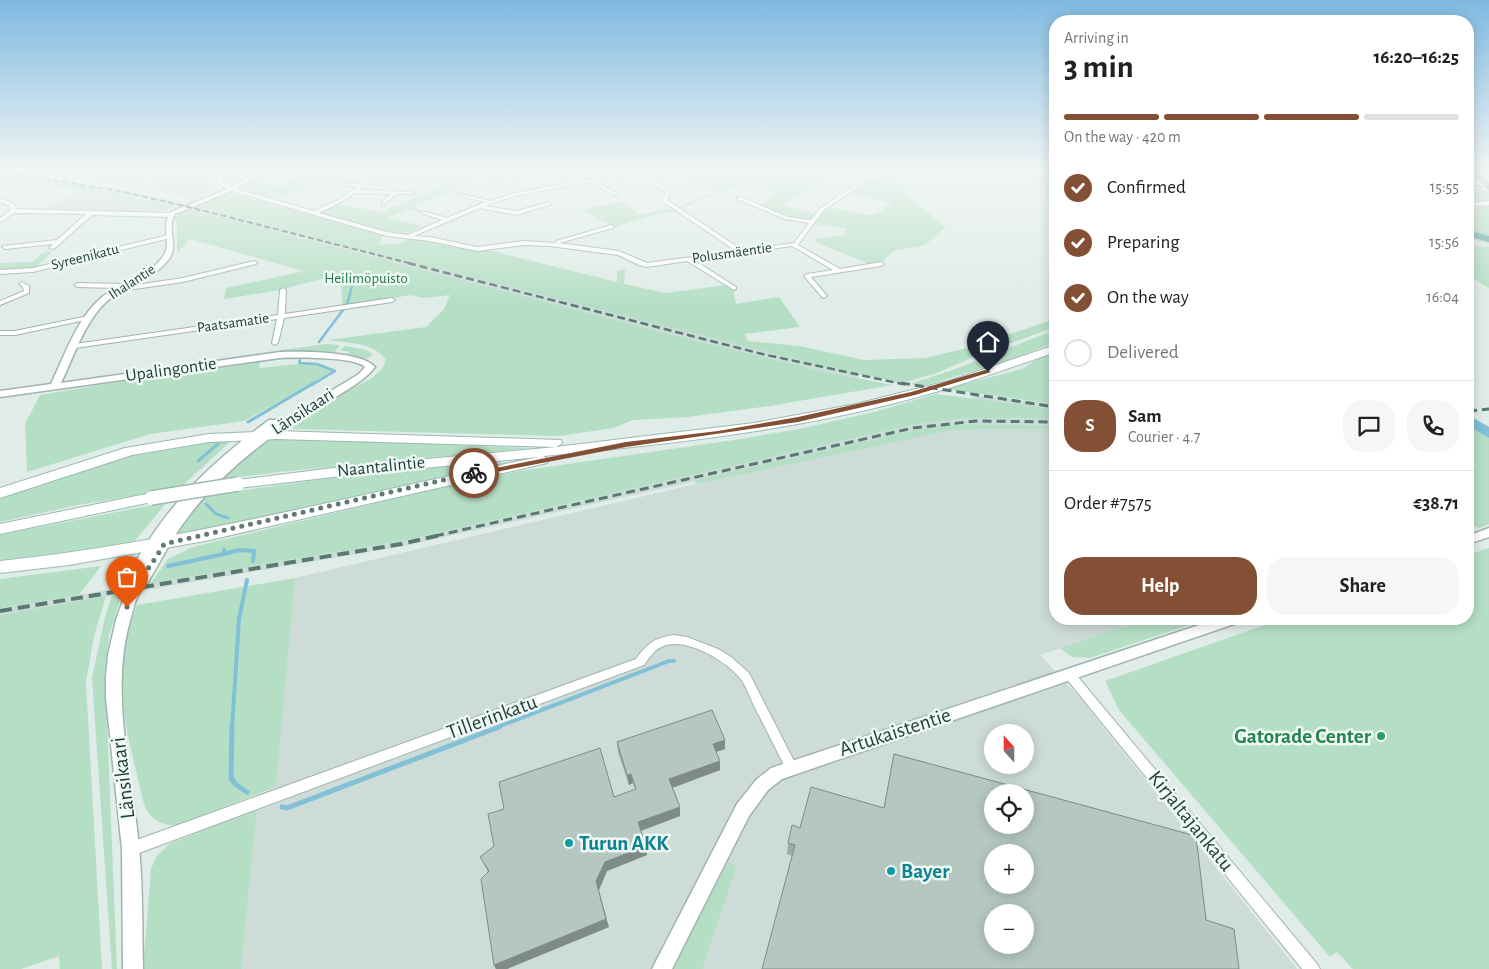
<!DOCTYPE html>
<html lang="en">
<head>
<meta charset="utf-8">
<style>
	:root { --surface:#fff; --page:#f6f6f6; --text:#202124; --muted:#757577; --line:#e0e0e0; --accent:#845035 }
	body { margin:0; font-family:"Alegreya Sans",sans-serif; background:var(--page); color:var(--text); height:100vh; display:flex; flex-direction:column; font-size:19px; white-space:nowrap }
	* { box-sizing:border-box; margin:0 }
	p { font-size:16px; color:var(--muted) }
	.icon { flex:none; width:28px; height:28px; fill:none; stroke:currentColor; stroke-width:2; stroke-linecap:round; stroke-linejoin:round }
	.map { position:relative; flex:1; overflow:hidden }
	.panel { position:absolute; left:1049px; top:15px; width:425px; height:610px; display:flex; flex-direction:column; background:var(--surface); border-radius:20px; box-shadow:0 2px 12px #0003 }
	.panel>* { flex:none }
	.needle { width:32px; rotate:339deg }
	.fabs { position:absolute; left:984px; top:724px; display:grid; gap:10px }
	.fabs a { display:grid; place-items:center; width:50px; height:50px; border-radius:50%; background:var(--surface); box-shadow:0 2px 12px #0003; font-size:25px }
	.pin { position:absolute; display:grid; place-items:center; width:42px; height:42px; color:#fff; margin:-51px -21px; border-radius:50% 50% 50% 0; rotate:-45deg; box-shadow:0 0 5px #0007 }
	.pin .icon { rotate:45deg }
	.courier { position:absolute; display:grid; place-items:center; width:50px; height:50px; margin:-25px; border:4px solid #845035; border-radius:50%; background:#fff; color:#222; box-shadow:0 1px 6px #0007 }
	.head em { font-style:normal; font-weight:700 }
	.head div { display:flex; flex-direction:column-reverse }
	.head { display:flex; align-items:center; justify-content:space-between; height:85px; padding:0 15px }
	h1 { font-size:32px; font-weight:700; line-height:38px }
	.bar { display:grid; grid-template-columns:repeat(4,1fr); gap:8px 5px; align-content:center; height:60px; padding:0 15px }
	.bar i { height:6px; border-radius:4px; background:var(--line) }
	.bar .on { background:var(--accent) }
	.bar p { grid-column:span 4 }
	.line { display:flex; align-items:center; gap:12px; padding:0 15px; border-top:1px solid var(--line) }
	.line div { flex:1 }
	.round { display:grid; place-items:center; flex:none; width:52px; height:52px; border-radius:20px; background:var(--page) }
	ol { padding:0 15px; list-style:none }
	li { display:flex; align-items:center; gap:15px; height:55px }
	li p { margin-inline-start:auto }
	li .icon { padding:5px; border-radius:50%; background:var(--accent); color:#fff; stroke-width:4 }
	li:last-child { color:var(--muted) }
	li i { width:28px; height:28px; border:2px solid var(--line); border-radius:50% }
	.action { display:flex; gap:10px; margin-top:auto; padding:10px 15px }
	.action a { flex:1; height:58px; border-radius:20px; background:var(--accent); color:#fff; font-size:20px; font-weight:700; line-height:58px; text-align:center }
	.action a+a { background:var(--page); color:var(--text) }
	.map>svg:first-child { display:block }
	.built { fill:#cddcd7; fill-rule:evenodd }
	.green { fill:#b5dfc5 }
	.water { fill:#81c0d7 }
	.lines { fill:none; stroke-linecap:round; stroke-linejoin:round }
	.stream-far3 { stroke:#81c0d7; stroke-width:2.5 }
	.stream-far2 { stroke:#81c0d7; stroke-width:3 }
	.stream-far1 { stroke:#81c0d7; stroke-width:4 }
	.stream { stroke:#81c0d7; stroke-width:5 }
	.minor-casing { stroke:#a1b4af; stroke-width:2 }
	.tertiary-casing { stroke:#a1b4af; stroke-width:3 }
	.secondary-casing { stroke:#9cb9b2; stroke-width:2 }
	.primary-casing { stroke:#c0c9c7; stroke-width:3 }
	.minor { fill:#fff; fill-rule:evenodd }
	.tertiary { fill:#fff; fill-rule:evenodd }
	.secondary { fill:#fff; fill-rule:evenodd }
	.primary { fill:#5fa69b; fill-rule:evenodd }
	.rail-far3 { stroke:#587974; stroke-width:2; stroke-dasharray:6 3; stroke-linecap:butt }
	.rail-far2 { stroke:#587974; stroke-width:2.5; stroke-dasharray:8 4; stroke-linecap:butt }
	.rail-far1 { stroke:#587974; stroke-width:3; stroke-dasharray:9 5; stroke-linecap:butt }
	.rail { stroke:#587974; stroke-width:4; stroke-dasharray:12 6; stroke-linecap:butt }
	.secondary-bridge-casing { stroke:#9cb9b2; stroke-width:16; stroke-linecap:butt }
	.secondary-bridge { stroke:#fff; stroke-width:13 }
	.wall { fill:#9baba6 }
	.shaded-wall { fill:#7e8b87 }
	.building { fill:#b4c7c1; stroke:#7e8b87; fill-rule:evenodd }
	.route { fill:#845035 }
	.done { stroke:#627a75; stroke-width:5; stroke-dasharray:0 9 }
	.leisure-dot { fill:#2e9e5b; stroke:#eff8f5; stroke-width:2 }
	.culture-dot { fill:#0f9aa8; stroke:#eff8f5; stroke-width:2 }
	.labels { text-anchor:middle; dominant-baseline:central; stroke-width:5; stroke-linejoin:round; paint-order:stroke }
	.far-street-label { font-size:15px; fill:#1e3d38; stroke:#eff8f5 }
	.far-park-label { font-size:15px; fill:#25784e; stroke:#eff8f5 }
	.street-label { font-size:18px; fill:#1e3d38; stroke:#eff8f5 }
	.near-street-label { font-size:21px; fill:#1e3d38; stroke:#eff8f5 }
	.near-leisure-label { font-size:21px; font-weight:bold; fill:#27864d; stroke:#eff8f5; text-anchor:end }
	.near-culture-label { font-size:21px; font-weight:bold; fill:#0d838f; stroke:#eff8f5; text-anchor:start }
</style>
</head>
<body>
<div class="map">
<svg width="1489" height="969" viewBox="0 0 1489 969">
	<rect width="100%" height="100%" fill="#dfece7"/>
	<path class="built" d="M61,169H143L146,177L128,184L51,172Z
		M154,169H201L211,193L193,199L145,188L159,183Z
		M0,171L143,194L859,374L857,378L822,371L669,334L140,197L0,174Z
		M79,191L98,193L165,210L160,212L47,209Z
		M973,395L1055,404V409L972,399Z
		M963,418L1055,419V426L953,424L404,546L0,615V608L402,541L913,425Z
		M1055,429V619H1148L1040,655L1080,698L1297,969H241L258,796L276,787L295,578L696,484L924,434L952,430ZM992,732H1025V765H992ZM992,792H1025V825H992ZM992,852H1025V885H992ZM992,912H1025V945H992Z"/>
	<path class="green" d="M307,169H329L315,182L326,185L312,184C297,195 258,206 244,189L252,182L284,186Z
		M467,169H496L486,170L452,190L464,194L460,195L449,192L413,207L423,211L419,213L408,209L388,218L422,226L407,234L388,232L321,213L336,204L381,212L421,196L409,195L411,193L426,194L454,177L445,176L447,174H459Z
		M671,169H844L782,205L814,214L812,221L787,215L760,205L776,195V192C767,188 757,183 747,184C725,187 701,201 681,209L678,207L717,191Z
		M0,174L87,187L174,206L165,210L97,193L0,178Z
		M871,180L916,186H901L908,192L910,198L946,227L925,245L893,251L882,262L867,263L818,243L815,239L844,235L846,228L814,224C821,193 854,219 875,214C881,212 887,206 892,203L851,193Z
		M1468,186L1489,192V201L1468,202Z
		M231,193L383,235L379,245L402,243L408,238L464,249L492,251L617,282V271L625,269L624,284L665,293L727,285L733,290L736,304L779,297L800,327L745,334L748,341L799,346L864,360L925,358L972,347L1055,319V327L975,356L937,373L902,383L826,367L191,206Z
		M624,201L638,215L672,209L677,211L657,214L615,227L582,210Z
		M1489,206V238L1468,232V209Z
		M185,208L669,334L822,371L892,385L770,406L687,417L633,420L614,428L559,436L294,429L291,427L293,420L372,378L382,369L386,360C374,342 347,343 328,340L426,327L444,309L450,295L423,298L411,295L343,306L341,285L321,279L280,290L224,299L226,288L304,271L190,239L177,253V222L174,220L177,214H175Z
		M1468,245L1489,247V288L1468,275Z
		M53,251L35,268L0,271V263L32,262L42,253Z
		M1055,330V342L1010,360L923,386L910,384L953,370Z
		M326,344L340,345L335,352H278L119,373Z
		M345,346L366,350L373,354L366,359L347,354L349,352L340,350Z
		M1055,352V404L946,389L1022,369L1035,360Z
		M260,362L259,368L308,363L337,370L244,421L150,434L27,472L25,424L40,395L130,380Z
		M936,394L1055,409V419L963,418L913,425L402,541L151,583L168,559L193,547L447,486L519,471L734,440L799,429L874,412Z
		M953,424L1055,426V429L952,430L696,484L695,480L929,427Z
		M1468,426L1489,438V524L1479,528L1468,525Z
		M273,438L532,448L279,472L220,480L235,465L268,439Z
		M206,441H231L180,488L78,505L0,522V496L129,454Z
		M518,461L215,530L181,535L177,532L204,496L358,474Z
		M167,502L129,548L0,563V535Z
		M1489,548V969H1353L1337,952L1330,957L1119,710L1105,681L1282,619H1468V560L1471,558L1468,555Z
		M101,566L79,595L0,608V579Z
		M295,578L276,787L179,825C162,827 149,819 144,804C126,727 109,683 137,605Z
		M122,593L109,636L105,674L117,969H112L92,678L105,617L112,595Z
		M106,596L94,636L86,682L102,969H60L59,956L21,969H0V615Z
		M1148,619H1207L1090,658L1072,657L1060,648Z
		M257,808L241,969H143L151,869L156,857L169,844Z
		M728,861L736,868L702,969H673Z"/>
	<path class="water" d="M1468,415L1489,427V438L1468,426Z"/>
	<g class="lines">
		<path class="stream-far3" d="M347,305L352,286L349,280
			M319,342L343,310
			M300,360L299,363L317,364L335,371L312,385"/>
		<path class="stream-far2" d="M248,422L314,383
			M198,461L218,444
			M206,504L216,514L228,518"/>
		<path class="stream-far1" d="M224,550V554L239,550L254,551L253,561
			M168,566L224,554
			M232,728L239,619L247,580
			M495,728L669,661H674"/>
		<path class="stream" d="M232,727L231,778L235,784L247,792
			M282,807L287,808L499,727"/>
		<defs>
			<path id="minor" d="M12,169H54L52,170H14Z
				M213,169H217L224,183L236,189L314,211L338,200L357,186L326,185H324V183L360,184L373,169H377L374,174H457V176H372L359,190L412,192L414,193L412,194H397L384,204L382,203V201L391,194L355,193L341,202L319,213L387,232L408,235L442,220L422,213V211L447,218L485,202L461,196V194L491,201L510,194L631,171L649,169V170L636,173L668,188L670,193L667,200L742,250L794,243L809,223L785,219L737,199V197H741L788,217L811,220L819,209L878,169H883L823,211L798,245L840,269L881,262L884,264L881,266L811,277L827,296L824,298L822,297L804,276L807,274L833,270L792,246L694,260L736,287V289L734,290L687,261L647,267L639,265L618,255L550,246L524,245L477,251L430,241L387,236L232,191L220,185ZM631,174L664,190L666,193L661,200L662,201L736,251L647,263L619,251L559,243L613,228L614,227L611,225L556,241V243L524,241L477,247L430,237L414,236L480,208L517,215L552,204L549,202L517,211L485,206L511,197L590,182L613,195H617V193L595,181Z
				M531,172H533V174L501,178L495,182L493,181L500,176Z
				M1468,185L1489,189V191L1468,187Z
				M0,198L14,204L16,209L171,213L174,215L171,217L92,215L54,249L49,248L53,244L5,249L2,247L3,246L57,240L86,214L15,213L0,222V218L11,210L10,206L0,202Z
				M168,235L171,237L170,238L33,272L0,274V270L33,268Z
				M254,261L257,263L256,264L183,282L120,291L118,290V288L77,287L74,285L77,283L126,284L129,286L183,278Z
				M22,282L29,286V293L0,305V301L24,291L23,287L19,284Z
				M283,288L286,290L285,314L392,298L395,300L392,302L284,318L278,343L275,345L272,343L277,319L75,348L72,346L75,344L278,315L280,290Z
				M88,316L91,318L90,319L15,335H0V331H15Z
				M674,635L687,637L718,649L731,657L749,673L795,763L797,767L795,771L791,773L787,771C776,749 765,727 754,706C750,697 746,686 740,678C726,661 689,639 666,645C655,648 650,657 644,665L131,856L126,854L124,849L126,844L131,842L636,659C648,643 654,638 674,635Z
				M1069,669L1073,671L1317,964L1320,969H1302L1065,677L1063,674L1065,671Z"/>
			<path id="tertiary" d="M262,169H269L234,190L175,214C166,228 179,245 169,259C153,280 125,285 106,302C84,323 74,356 61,383L280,352C301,351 362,351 375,367C360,387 315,407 293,422C251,450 211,484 182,525C169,544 158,565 147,584C137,593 135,602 132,614C108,690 132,770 139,847C143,887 142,929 143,969H123L122,849L106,698V677L108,655L116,620L127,589L124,583C161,511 204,468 269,420H277L278,423L359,374L365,367C355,357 296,357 280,358L0,397V391L51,384C65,355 76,320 101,298C120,282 150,277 164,255C172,242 160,227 171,212L230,188Z
				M1489,528V537L1468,544V536Z
				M1217,619H1239L1237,623L782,779L768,790L749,816L672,969H652L737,804L756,780L771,768Z"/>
			<path id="secondary" d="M1468,180L1489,182V186L1468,184Z
				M1489,201V205L1468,207V203Z
				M1055,345V352C1024,363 993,374 962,384C827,427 683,443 543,456L549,460L547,463L205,541L69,565L0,573V561C183,542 359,493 539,457L341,476L238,488L233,487L231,484L233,481L238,480L341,467L556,447L277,439L209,442L132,455L0,498V488L125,448L209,434L277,431L561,440L562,443L556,447L754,423L856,404L952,380Z
				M151,493L158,498L156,501L0,534V524Z"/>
			<path id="primary" d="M1468,169H1475L1489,183V191Z
				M1468,230L1489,236V242L1468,236Z"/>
		</defs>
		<use href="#minor" class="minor-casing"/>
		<use href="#tertiary" class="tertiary-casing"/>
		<use href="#secondary" class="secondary-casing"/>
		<use href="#primary" class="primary-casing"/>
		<use href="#minor" class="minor"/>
		<use href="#tertiary" class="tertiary"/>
		<use href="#secondary" class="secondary"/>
		<use href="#primary" class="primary"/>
		<path class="rail-far3" d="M0,172L114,190L181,205L413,264"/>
		<path class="rail-far2" d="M408,263L762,354L907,385"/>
		<path class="rail-far1" d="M901,383L1055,407
			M1468,411L1489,409
			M435,536L913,428L976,421L1055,422"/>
		<path class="rail" d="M0,611L401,544L441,535"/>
		<defs>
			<path id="secondary-bridge" d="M151,498L238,484"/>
		</defs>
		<use href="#secondary-bridge" class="secondary-bridge-casing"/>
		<use href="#secondary-bridge" class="secondary-bridge"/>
	</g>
	<path class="wall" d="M725,740V749L716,752L720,770L673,788L680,807V816L641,831L647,855L607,871L599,890L609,927L507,969H496L494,965L488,872L480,857L614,797L635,790L633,783L629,785L618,752L617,742Z
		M894,754L1196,836L792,856L787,854L788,843L884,808Z"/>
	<path class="shaded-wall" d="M725,740V749L713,753V744Z
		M720,761V770L671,788L669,779Z
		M631,774L633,783L629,785L627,775Z
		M680,807V816L640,831L638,822Z
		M646,846L647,855L607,871L599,890L596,881L605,862Z
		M606,919L609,927L507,969H496L494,965Z"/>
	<path class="building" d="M712,710L725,740L713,744L720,761L669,779L680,807L638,822L646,846L605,862L596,881L606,919L494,965L481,879L489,871L480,857L494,846L488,814L504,809L499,782L600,748L614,797L636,789L631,774L627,775L617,742Z
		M894,754L1196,836L1206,920L1234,929L1239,969H762L795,845L788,843L792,825L800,828L811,787L884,808ZM992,792H1025V825H992ZM992,852H1025V885H992ZM992,912H1025V945H992Z"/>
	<linearGradient id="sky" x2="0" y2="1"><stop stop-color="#7fb9e1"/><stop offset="0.56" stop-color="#f1f6f4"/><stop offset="1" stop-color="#f1f6f4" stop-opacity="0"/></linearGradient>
	<rect width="1489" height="304" fill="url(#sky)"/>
	<path class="route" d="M985,370L991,372L915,395L798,422L626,447L474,476L471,473L626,442L718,431L798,417L911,392Z"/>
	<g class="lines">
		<path class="done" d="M127,607C134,584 152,566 164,544L474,473"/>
	</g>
	<circle class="leisure-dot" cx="1381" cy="736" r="5"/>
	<g class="culture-dot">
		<circle cx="569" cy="843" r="5"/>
		<circle cx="891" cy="871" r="5"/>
	</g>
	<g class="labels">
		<g class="far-street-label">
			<text transform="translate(732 253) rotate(-8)">Polusmäentie</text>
			<text transform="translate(85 257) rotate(-14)">Syreenikatu</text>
			<text transform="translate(132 282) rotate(-33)">Ihalantie</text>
			<text transform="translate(233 323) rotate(-8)">Paatsamatie</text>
		</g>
		<g class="far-park-label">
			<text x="366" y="278">Heilimöpuisto</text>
		</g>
		<g class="street-label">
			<text transform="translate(171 370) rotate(-8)">Upalingontie</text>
			<text transform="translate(303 412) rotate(-33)">Länsikaari</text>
			<text transform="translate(381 467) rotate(-6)">Naantalintie</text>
		</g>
		<g class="near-street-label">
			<text transform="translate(492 717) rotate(-20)">Tillerinkatu</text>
			<text transform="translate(895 732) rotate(-18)">Artukaistentie</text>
			<text transform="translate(123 778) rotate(-97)">Länsikaari</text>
			<text transform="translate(1191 821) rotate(51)">Kirjaltajankatu</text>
		</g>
		<g class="near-leisure-label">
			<text x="1371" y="736">Gatorade Center</text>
		</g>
		<g class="near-culture-label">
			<text x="579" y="843">Turun AKK</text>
			<text x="901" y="871">Bayer</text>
		</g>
	</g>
</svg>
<div class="fabs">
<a><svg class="needle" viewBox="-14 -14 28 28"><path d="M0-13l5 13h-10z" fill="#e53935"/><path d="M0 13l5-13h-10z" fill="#757577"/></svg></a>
<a><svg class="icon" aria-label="locate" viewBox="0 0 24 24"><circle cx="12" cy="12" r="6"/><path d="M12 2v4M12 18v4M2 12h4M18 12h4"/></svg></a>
<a>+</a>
<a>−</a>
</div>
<div class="pin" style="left:127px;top:607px;background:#ea580c"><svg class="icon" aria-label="bag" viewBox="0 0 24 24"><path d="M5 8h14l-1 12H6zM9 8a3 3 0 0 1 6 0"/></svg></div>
<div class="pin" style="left:988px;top:372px;background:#1f2937"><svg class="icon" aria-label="home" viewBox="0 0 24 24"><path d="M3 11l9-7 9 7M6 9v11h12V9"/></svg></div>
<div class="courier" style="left:474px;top:473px"><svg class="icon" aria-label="bike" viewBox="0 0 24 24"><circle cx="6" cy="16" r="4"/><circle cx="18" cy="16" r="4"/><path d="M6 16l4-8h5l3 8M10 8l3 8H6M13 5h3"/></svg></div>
<section class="panel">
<div class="head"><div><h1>3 min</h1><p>Arriving in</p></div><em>16:20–16:25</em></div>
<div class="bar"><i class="on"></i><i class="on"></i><i class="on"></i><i></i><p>On the way · 420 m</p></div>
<ol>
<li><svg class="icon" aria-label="check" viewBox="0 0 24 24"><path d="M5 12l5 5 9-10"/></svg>Confirmed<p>15:55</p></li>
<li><svg class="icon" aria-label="check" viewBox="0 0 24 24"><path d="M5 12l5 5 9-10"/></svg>Preparing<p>15:56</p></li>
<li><svg class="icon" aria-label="check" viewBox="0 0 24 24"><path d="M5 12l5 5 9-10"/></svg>On the way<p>16:04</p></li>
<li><i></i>Delivered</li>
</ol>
<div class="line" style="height:90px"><b class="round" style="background:var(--accent);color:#fff">S</b><div><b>Sam</b><p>Courier · 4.7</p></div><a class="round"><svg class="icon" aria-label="chat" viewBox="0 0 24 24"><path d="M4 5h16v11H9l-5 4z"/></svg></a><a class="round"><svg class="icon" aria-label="phone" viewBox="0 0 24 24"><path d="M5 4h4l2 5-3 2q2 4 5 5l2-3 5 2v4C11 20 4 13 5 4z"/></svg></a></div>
<div class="line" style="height:65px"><div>Order #7575</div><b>€38.71</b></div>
<div class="action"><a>Help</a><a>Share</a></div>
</section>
</div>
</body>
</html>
